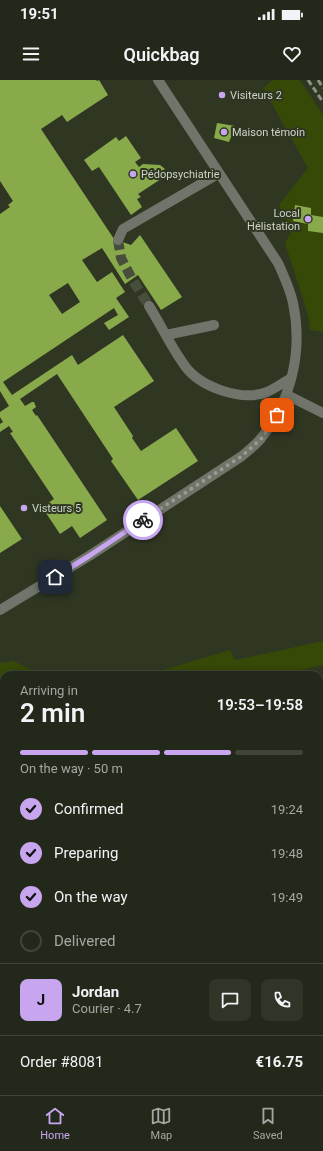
<!DOCTYPE html>
<html lang="en">
<head>
<meta charset="utf-8">
<style>
	:root { --surface:#23291a; --page:#2f3527; --text:#f1f3f6; --muted:#a3a6a2; --line:#404539; --accent:#c8a6ef }
	body { margin:0; font-family:Roboto,sans-serif; background:var(--page); color:var(--text); height:100vh; display:flex; flex-direction:column; font-size:15px; white-space:nowrap }
	* { box-sizing:border-box; margin:0 }
	p { font-size:13px; color:var(--muted) }
	.icon { flex:none; width:22px; height:22px; fill:none; stroke:currentColor; stroke-width:2; stroke-linecap:round; stroke-linejoin:round }
	.map { position:relative; flex:1; overflow:hidden }
	.drawer { position:absolute; left:0px; top:591px; width:323px; height:424px; display:flex; flex-direction:column; background:var(--surface); border-radius:12px 12px 0 0; box-shadow:0 2px 10px #0003,0 0 0 1px var(--line) }
	.drawer>* { flex:none }
	.pin { position:absolute; display:grid; place-items:center; width:34px; height:34px; color:#fff; margin:-17px; border-radius:8px; box-shadow:0 2px 6px #0006 }
	.courier { position:absolute; display:grid; place-items:center; width:40px; height:40px; margin:-20px; border:3px solid #c8a6ef; border-radius:50%; background:#fff; color:#222; box-shadow:0 1px 5px #0007 }
	.headline em { font-style:normal; font-weight:600 }
	.headline div { display:flex; flex-direction:column-reverse }
	.headline { display:flex; align-items:center; justify-content:space-between; height:68px; padding:0 20px }
	h1 { font-size:26px; font-weight:600; line-height:30px }
	.bar { display:grid; grid-template-columns:repeat(4,1fr); gap:6px 4px; align-content:center; height:48px; padding:0 20px }
	.bar i { height:5px; border-radius:3px; background:var(--line) }
	.bar .current { background:var(--accent) }
	.bar p { grid-column:span 4 }
	.line { display:flex; align-items:center; gap:10px; padding:0 20px; border-top:1px solid var(--line) }
	.line div { flex:1 }
	.round { display:grid; place-items:center; flex:none; width:42px; height:42px; border-radius:8px; background:var(--page) }
	ol { padding:0 20px; list-style:none }
	li { display:flex; align-items:center; gap:12px; height:44px }
	li p { margin-inline-start:auto }
	li .icon { padding:4px; border-radius:50%; background:var(--accent); color:#111; stroke-width:4 }
	li:last-child { color:var(--muted) }
	li i { width:22px; height:22px; border:2px solid var(--line); border-radius:50% }
	.status { display:flex; justify-content:space-between; align-items:center; height:28px; padding:0 20px; background:var(--surface); direction:ltr }
	.status svg { height:11px; fill:currentColor }
	header { display:flex; justify-content:space-between; align-items:center; height:52px; padding:0 20px; background:var(--surface); font-size:18px; font-weight:600 }
	.menu { display:flex; justify-content:space-around; align-items:center; height:56px; border-top:1px solid var(--line); background:var(--surface); font-size:11px; color:var(--muted) }
	.menu a { display:grid; justify-items:center; gap:2px }
	.menu .current { color:var(--accent) }
	.map>svg:first-child { display:block }
	.green { fill:#364906 }
	.building { fill:#89aa4b; fill-rule:evenodd }
	.lines { fill:none; stroke-linecap:round; stroke-linejoin:round }
	.minor-tunnel { stroke:#474e3c; stroke-width:10; stroke-dasharray:10 5; stroke-linecap:butt }
	.path { stroke:#69705f; stroke-width:2.5; stroke-dasharray:4 2; stroke-linecap:butt }
	.minor { stroke:#70746a; stroke-width:10 }
	.highway { stroke:#c2cdb4; stroke-width:12 }
	.rail { stroke:#8c9283; stroke-width:3; stroke-dasharray:6 3; stroke-linecap:butt }
	.done { stroke:#969c8e; stroke-width:4; stroke-dasharray:0 7.2 }
	.route { stroke:#c8a6ef; stroke-width:5 }
	.poi-dot { fill:#c8a6ef; stroke:#2f3723; stroke-width:1.5 }
	.labels { text-anchor:middle; dominant-baseline:central; stroke-width:4; stroke-linejoin:round; paint-order:stroke }
	.poi-label { font-size:11px; fill:#ced3c7; stroke:#2f3723; text-anchor:start }
</style>
</head>
<body>
<div class="status"><b>19:51</b><svg viewBox="0 0 49 12"><path d="M0 12V9h3v3zM5 12V6h3v6zM10 12V3h3v9zM15 12V0h3v12zM26 1h20v11H26zM47 4h2v5h-2z"/></svg></div>
<header><svg class="icon" aria-label="menu" viewBox="0 0 24 24"><path d="M4 6h16M4 12h16M4 18h16"/></svg>Quickbag<svg class="icon" aria-label="heart" viewBox="0 0 24 24"><path d="M12 20l-8-8c-3-5 5-10 8-4 3-6 11-1 8 4z"/></svg></header>
<div class="map">
<svg width="323" height="1015" viewBox="0 0 323 1015">
	<rect width="100%" height="100%" fill="#2f3723"/>
	<path class="green" d="M273,0H300L323,35V252L310,250L308,235L285,163L291,152L279,125L308,88L263,8Z
		M323,561V585L281,595H146L230,570L235,580Z
		M13,581L43,595H4V700L0,701V583Z
		M323,704V1015H0V787L4,786V1011H319V705Z"/>
	<path class="building" d="M0,0H96L97,1L99,0L108,15L67,42L62,35L41,49L114,159L131,165L140,155L182,217L161,230L138,195L125,204L102,168L82,180L97,202L112,192L125,212L116,218L129,237L109,250L104,243L118,235L114,228L3,302L12,315L72,275L78,285L123,255L154,301L114,327L133,356L132,358L141,371L176,348L198,381L138,420L111,381L113,379L57,294L20,319L25,326L32,322H34L36,327L32,330L36,336L37,335L107,440L80,458L72,446L60,454L42,427L54,419L10,353L13,352L9,346L0,352V344L3,342L0,337V332L9,326L0,311V134L10,127L8,125L13,121L0,101ZM68,203L80,222L62,234L49,215Z
		M217,43L235,46L233,57H231L229,62L214,58Z
		M126,56L141,78L135,82L139,87L143,84L160,85L165,89L160,92L164,97L138,114L141,117L137,119L142,127L131,135L99,87L92,91L84,80L116,57L119,61Z
		M295,125L311,128V135L323,137V153L308,151V144L293,141Z
		M0,426L22,459L0,473Z"/>
	<g class="lines">
		<path class="minor-tunnel" d="M118,160L121,178L132,199L149,226"/>
		<path class="path" d="M319,764L323,765
			M0,895L4,893
			M0,1009H4
			M199,1011L323,1014"/>
		<path class="minor" d="M118,160L123,149L218,94
			M149,226C161,245 171,267 185,286C200,307 242,322 267,312C276,308 284,302 291,298
			M166,255L214,245
			M287,315L323,333
			M0,530L89,476L242,376C249,370 257,364 262,357C292,319 303,270 293,223C290,209 284,196 278,183L158,0"/>
		<path class="highway" d="M319,635L323,634
			M319,674L323,673
			M0,715L4,714
			M0,753L4,752"/>
		<path class="rail" d="M308,0L323,22
			M318,0L323,8"/>
	</g>
	<g class="lines">
		<path class="done" d="M143,440L242,376L262,358L277,335"/>
		<path class="route" d="M55,497L89,476L143,440"/>
	</g>
	<g class="poi-dot">
		<circle cx="222" cy="15" r="4"/>
		<circle cx="224" cy="52" r="4"/>
		<circle cx="133" cy="94" r="4"/>
		<circle cx="308" cy="139" r="4"/>
		<circle cx="24" cy="428" r="4"/>
	</g>
	<g class="labels">
		<g class="poi-label">
			<text x="230" y="15">Visiteurs 2</text>
			<text x="232" y="52">Maison témoin</text>
			<text x="141" y="94">Pédopsychiatrie</text>
			<text x="300" y="133" text-anchor="end">Local<tspan x="300" dy="13">Hélistation</tspan></text>
			<text x="32" y="428">Visteurs 5</text>
		</g>
	</g>
</svg>
<div class="pin" style="left:277px;top:335px;background:#ea580c"><svg class="icon" aria-label="bag" viewBox="0 0 24 24"><path d="M5 8h14l-1 12H6zM9 8a3 3 0 0 1 6 0"/></svg></div>
<div class="pin" style="left:55px;top:497px;background:#1f2937"><svg class="icon" aria-label="home" viewBox="0 0 24 24"><path d="M3 11l9-7 9 7M6 9v11h12V9"/></svg></div>
<div class="courier" style="left:143px;top:440px"><svg class="icon" aria-label="bike" viewBox="0 0 24 24"><circle cx="6" cy="16" r="4"/><circle cx="18" cy="16" r="4"/><path d="M6 16l4-8h5l3 8M10 8l3 8H6M13 5h3"/></svg></div>
<section class="drawer">
<div class="headline"><div><h1>2 min</h1><p>Arriving in</p></div><em>19:53–19:58</em></div>
<div class="bar"><i class="current"></i><i class="current"></i><i class="current"></i><i></i><p>On the way · 50 m</p></div>
<ol>
<li><svg class="icon" aria-label="check" viewBox="0 0 24 24"><path d="M5 12l5 5 9-10"/></svg>Confirmed<p>19:24</p></li>
<li><svg class="icon" aria-label="check" viewBox="0 0 24 24"><path d="M5 12l5 5 9-10"/></svg>Preparing<p>19:48</p></li>
<li><svg class="icon" aria-label="check" viewBox="0 0 24 24"><path d="M5 12l5 5 9-10"/></svg>On the way<p>19:49</p></li>
<li><i></i>Delivered</li>
</ol>
<div class="line" style="height:72px"><b class="round" style="background:var(--accent);color:#111">J</b><div><b>Jordan</b><p>Courier · 4.7</p></div><a class="round"><svg class="icon" aria-label="chat" viewBox="0 0 24 24"><path d="M4 5h16v11H9l-5 4z"/></svg></a><a class="round"><svg class="icon" aria-label="phone" viewBox="0 0 24 24"><path d="M5 4h4l2 5-3 2q2 4 5 5l2-3 5 2v4C11 20 4 13 5 4z"/></svg></a></div>
<div class="line" style="height:52px"><div>Order #8081</div><b>€16.75</b></div>
</section>
</div>
<nav class="menu">
<a class="current"><svg class="icon" aria-label="home" viewBox="0 0 24 24"><path d="M3 11l9-7 9 7M6 9v11h12V9"/></svg>Home</a>
<a><svg class="icon" aria-label="map" viewBox="0 0 24 24"><path d="M3 6l6-2 6 2 6-2v14l-6 2-6-2-6 2zM9 4v14M15 6v14"/></svg>Map</a>
<a><svg class="icon" aria-label="saved" viewBox="0 0 24 24"><path d="M7 4h10v16l-5-4-5 4z"/></svg>Saved</a>
</nav>
</body>
</html>
